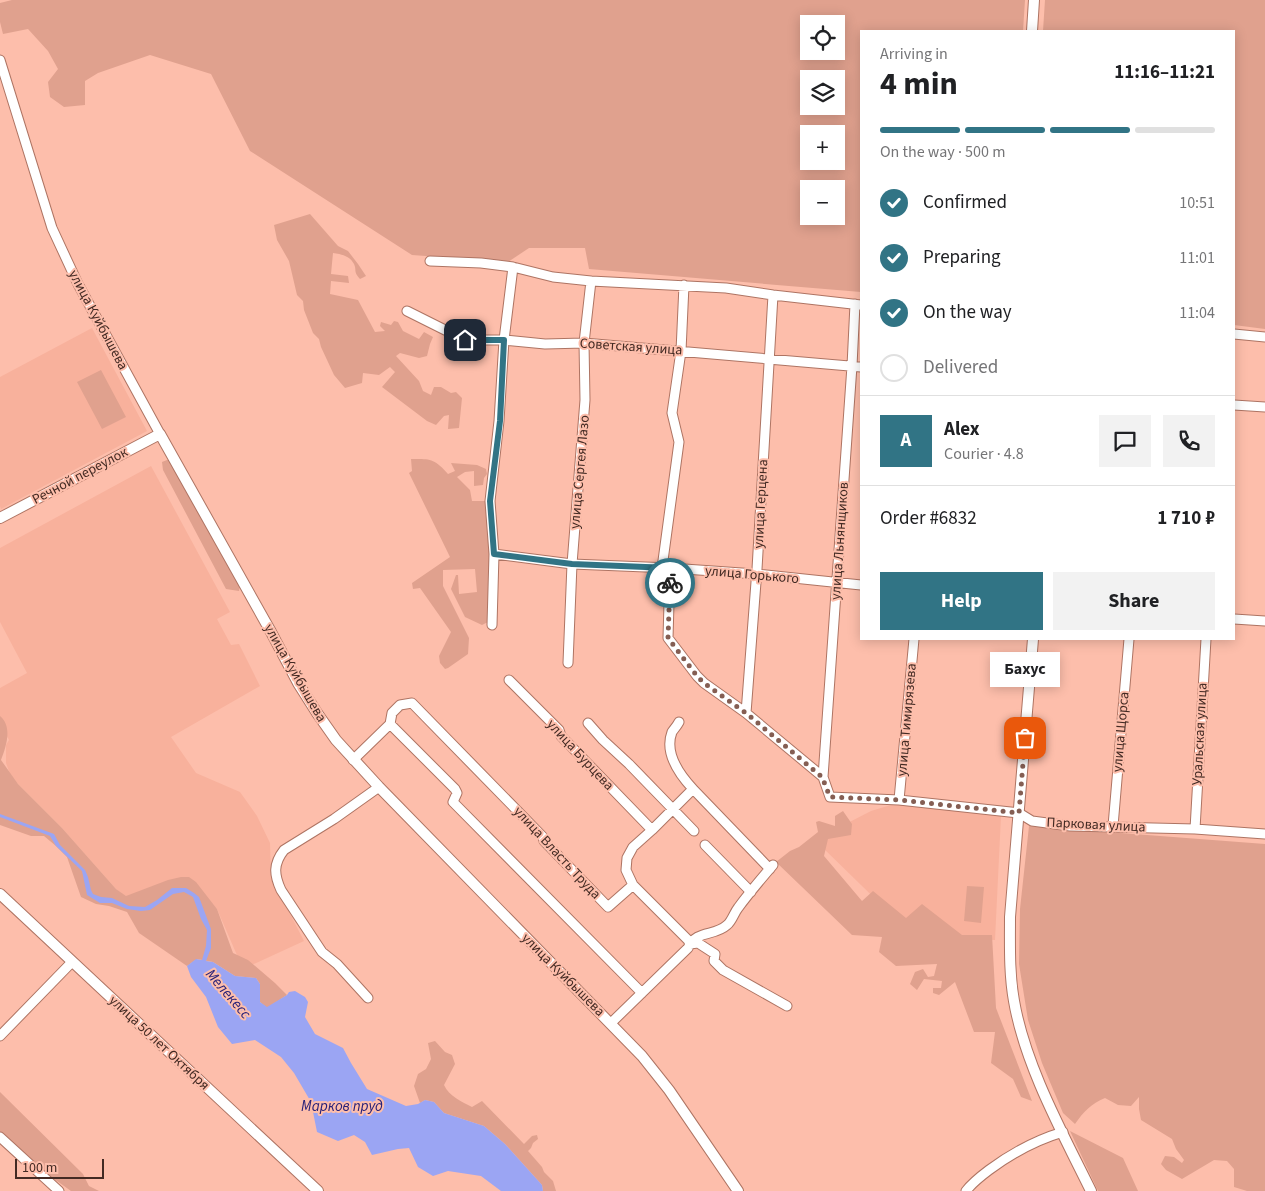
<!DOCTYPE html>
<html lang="en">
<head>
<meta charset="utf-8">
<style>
	:root { --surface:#fff; --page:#f2f2f2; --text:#202124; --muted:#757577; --line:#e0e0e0; --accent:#317485 }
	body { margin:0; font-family:"Source Sans 3",sans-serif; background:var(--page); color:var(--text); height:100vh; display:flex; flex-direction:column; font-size:19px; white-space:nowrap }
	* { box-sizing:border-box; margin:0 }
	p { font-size:16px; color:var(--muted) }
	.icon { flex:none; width:28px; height:28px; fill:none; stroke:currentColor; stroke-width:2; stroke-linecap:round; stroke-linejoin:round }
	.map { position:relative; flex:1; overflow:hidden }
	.panel { position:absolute; left:860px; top:30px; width:375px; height:610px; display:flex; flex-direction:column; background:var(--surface); border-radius:0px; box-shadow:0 2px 12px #0003 }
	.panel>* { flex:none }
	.tools { position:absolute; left:800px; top:15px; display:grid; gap:10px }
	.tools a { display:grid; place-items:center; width:45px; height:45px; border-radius:0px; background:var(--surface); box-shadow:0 2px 12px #0003; font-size:25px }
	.scale { position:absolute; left:15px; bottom:12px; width:89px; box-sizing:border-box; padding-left:5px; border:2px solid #432a23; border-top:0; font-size:14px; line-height:18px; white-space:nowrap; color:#432a23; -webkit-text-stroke:4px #fdbeab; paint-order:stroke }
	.pin { position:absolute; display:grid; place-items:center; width:42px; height:42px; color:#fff; margin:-21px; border-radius:10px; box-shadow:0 2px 8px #0006 }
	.courier { position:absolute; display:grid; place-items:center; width:50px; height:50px; margin:-25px; border:4px solid #317485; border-radius:50%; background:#fff; color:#222; box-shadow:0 1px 6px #0007 }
	.bubble { position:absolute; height:35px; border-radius:0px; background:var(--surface); box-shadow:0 2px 12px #0003; font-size:16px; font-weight:700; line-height:35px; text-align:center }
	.head em { font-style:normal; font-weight:700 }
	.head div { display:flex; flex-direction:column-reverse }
	.head { display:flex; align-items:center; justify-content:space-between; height:85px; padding:0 20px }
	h1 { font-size:32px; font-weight:700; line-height:38px }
	.bar { display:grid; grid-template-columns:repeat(4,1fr); gap:8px 5px; align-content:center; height:60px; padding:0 20px }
	.bar i { height:6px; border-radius:4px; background:var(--line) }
	.bar .active { background:var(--accent) }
	.bar p { grid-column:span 4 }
	.line { display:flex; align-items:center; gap:12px; padding:0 20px; border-top:1px solid var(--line) }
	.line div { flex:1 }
	.round { display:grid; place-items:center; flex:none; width:52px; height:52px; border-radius:0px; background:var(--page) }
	ol { padding:0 20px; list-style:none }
	li { display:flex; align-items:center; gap:15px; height:55px }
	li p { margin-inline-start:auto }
	li .icon { padding:5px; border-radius:50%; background:var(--accent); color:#fff; stroke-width:4 }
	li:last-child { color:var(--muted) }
	li i { width:28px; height:28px; border:2px solid var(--line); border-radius:50% }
	.cta { display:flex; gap:10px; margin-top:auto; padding:10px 20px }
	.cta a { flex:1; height:58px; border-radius:0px; background:var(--accent); color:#fff; font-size:20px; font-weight:700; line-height:58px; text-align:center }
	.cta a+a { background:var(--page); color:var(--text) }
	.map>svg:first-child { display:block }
	.built { fill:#f8b19c }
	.green { fill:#e0a18e; fill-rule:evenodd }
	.water { fill:#9ba5f3 }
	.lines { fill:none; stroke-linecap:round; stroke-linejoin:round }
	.minor-casing { stroke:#ae7463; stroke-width:11 }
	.major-casing { stroke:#ae7463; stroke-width:12 }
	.minor { stroke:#fff; stroke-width:9 }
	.major { stroke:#fff; stroke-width:10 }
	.done { stroke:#845e53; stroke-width:5; stroke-dasharray:0 9 }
	.route { stroke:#317485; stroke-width:6 }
	.labels { text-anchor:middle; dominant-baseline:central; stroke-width:4; stroke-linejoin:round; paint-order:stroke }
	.street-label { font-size:14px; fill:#432a23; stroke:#fdbeab }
	.water-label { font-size:15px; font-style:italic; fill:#272078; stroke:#fdbeab }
</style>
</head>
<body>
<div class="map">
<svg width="1265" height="1191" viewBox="0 0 1265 1191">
	<rect width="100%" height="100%" fill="#fdbeab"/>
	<path class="built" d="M92,328L147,431L1,509L0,506V377Z
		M151,466L230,612L217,619L231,645L239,644L260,686L171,737L196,773L240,792L257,816L270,843L271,877L304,941L243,969L217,909L210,901L125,896L116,889L62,828L18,784L10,774L6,763V745L9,740L0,723V688L27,673L0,622V548Z
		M894,804L1001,816L995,940L958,939L903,926L819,844L836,829L871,811Z"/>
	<path class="green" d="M12,0H1025L1023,31H861V292L589,269L585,248H529L508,262L412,255L250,151L211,74L150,55L98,73L85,81V105L64,107L50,97L48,82L58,69L48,51L28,29L3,34L0,22V3ZM809,24H836V51H809ZM809,79H836V106H809ZM809,134H836V161H809ZM809,189H836V216H809Z
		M1045,0H1265V329L1234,325V31H1043Z
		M310,214L338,246L348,251L358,264L366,276L360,279C353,271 357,271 354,264C350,256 341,254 333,253L331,274L348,276L349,283L331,281L330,294L358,300L375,332L385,331L380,326L381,322L391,325L394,321L398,322L403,331L419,339L424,332L433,337L430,344L427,356L419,358L400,353L396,356L419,381L423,391L431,395L434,387H441L451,393L456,392L462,398L459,428L448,429L449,415L444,416L436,425L427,421L382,387L395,372L390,367L379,375L363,373L362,383L345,388L334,375L321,347L319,339L313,333L304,310L303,301L297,295L289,261L277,240L274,225Z
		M101,370L126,417L102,429L77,382Z
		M411,459C430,459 434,458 448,474L455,471L451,463L477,465L486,469L487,474L484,478L483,485L474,486V471L465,472L457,477L470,490L472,501H485L491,555L488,622L482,625L465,617L451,589L456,575H458L459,594L477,592L475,569L443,570V586L469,638L468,654L448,668L445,669L440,663L439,656L451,632L420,588L413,589L412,583L450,557L409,473L412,471Z
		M167,460H170L240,586L239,591L226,589L163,470L162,462Z
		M0,716C13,727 6,747 1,760L18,784L62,828L116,889L126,896L168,880L181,877H189L196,882L217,909L233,953L248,960L275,983L287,995L267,1008L260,1002V984L256,978L235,976L213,962L197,959L187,966L139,933L127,912L109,906L96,904L81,897L67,857L56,846L44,836H31L0,825Z
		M843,811L852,824L851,835L828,839L824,856L862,901L873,891L906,918L922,904L962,935H992L996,1008L1032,1101L1021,1097L1013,1079L991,1063L995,1032H974L955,982L939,995L933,993V988H941L942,981L924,979L917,990L910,984L915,972L923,969L928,977L934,976L937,964L896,966L879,952L882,937L852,935L776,862L790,851L799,847L818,832L816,822L819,821L835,826V816Z
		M1029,826L1265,844V1191H1247L1234,1187V1169L1227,1161L1214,1160L1182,1179L1166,1170L1161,1164L1165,1156L1174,1157L1182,1163L1184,1160L1176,1149L1172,1139L1141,1120L1139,1109V1097L1131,1106L1118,1105L1105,1098C1091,1104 1084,1111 1075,1124L1063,1113L1042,1063L1028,1020L1019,964L1020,909Z
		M967,886L984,887L981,923L964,921Z
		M435,1041L445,1052L452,1055L455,1064L444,1085C449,1096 462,1102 472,1107L482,1101L524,1144L532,1136L537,1135L538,1139L533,1143L531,1148L528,1151L542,1167L544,1172L553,1181L556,1191H543L542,1185L505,1144L484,1126L444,1113L434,1102L425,1100L420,1103L414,1086L418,1074L426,1069L431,1059L428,1043Z
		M0,1092L83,1174L89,1186L99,1191H71L43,1171L8,1143L0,1132Z
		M1070,1131L1123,1158L1138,1191H1098Z"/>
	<path class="water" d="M0,814L54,834L60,845L85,870L88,877L91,890L93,894L101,897L112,898L129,906L145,907L157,900L172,888H186L194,893L199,897L211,929V948L206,961L213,962L235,976L256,978L260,984V1002L267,1007L287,995L289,992L295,991L305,997L308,1002L305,1017L315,1034L343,1048L351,1063L367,1089L406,1106L418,1104L425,1100L434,1102L444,1113L484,1126L505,1144L542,1185L543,1191H501L481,1176L448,1171L433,1176L418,1167L409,1148L398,1149L372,1155L365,1142L354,1135L338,1141L317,1132L311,1102L294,1073L281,1057L255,1040L232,1044L218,1027L206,997L191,977L187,966L196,959L202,960L206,946L207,930L201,919L193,897L184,892L173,894L150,910L141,911L127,909L112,903H100L87,895L82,871L56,846L50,836L0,817Z"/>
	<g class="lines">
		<defs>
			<path id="minor" d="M0,60L52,228L78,284L160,434
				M430,261L481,263L513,267L553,277L591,281L726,288L773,295L861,305
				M407,311L465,340H504L545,344L584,343L861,367
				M1234,334L1265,337
				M1234,405L1265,407
				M494,554L572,564L670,568L756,574L861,585
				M662,568L679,442L672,413L681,351L684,285
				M670,568L668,638L697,676L704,683L746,713L823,777L830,797L899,800L1019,813L1032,821L1070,826L1195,829L1265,834
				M1234,619L1265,621
				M492,625L494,554L490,501L499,421L504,340L513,267
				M568,663L572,564L585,400L584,343L591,281
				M509,680L559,730L561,736L652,830
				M746,713L757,569L773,295
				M679,722C677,726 674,729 672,732C664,753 679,774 693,789
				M588,723L603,740L629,764L694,831
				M390,724L455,789L457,793L453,802L642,993
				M353,760L390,724L392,713L400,705L412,703L543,837L544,841L608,907L633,885L688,940L690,944L698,943L715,954L714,961L723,970L787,1006
				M823,777L852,366L855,304
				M899,800L914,639
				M1113,826L1129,639
				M1195,829L1206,639
				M705,845L751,892
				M633,885L626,870L627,858L633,847L652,830L693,789L770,869
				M368,998L337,964L322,952L281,890C274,875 273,864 284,850L334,819L379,787
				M611,1023L688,948C697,929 714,937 727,925C732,921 734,913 738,908C749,893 761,879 773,865
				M0,1036L72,962
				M0,1137L59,1191
				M966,1191C972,1183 981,1176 989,1170C1012,1153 1036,1140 1063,1132"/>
			<path id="major" d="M1032,31L1034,0
				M0,518L160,434L271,632L298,683L317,713L336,740L379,787L642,1056L669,1090L738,1191
				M1033,639L1010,917C1010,945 1009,973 1014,1001C1025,1065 1062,1132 1091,1191
				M0,894L318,1191"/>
		</defs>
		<use href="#minor" class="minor-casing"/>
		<use href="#major" class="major-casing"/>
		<use href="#minor" class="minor"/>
		<use href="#major" class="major"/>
	</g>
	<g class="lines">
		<path class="done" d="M670,583L668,638L697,676L704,683L746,713L822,777L830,797L899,800L1019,813L1025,738"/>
		<path class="route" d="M465,340H504L500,421L490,501L494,554L572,564L670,568V583"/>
	</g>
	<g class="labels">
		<g class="street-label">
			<text transform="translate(98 320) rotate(62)">улица Куйбышева</text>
			<text transform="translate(631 347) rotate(4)">Советская улица</text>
			<text transform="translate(580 472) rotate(-85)">улица Сергея Лазо</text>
			<text transform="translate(80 476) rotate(-28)">Речной переулок</text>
			<text transform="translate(761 504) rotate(-87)">улица Герцена</text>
			<text transform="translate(840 541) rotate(-86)">улица Льнянщиков</text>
			<text transform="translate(752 575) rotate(5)">улица Горького</text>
			<text transform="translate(295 673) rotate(60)">улица Куйбышева</text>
			<text transform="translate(907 720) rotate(-85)">улица Тимирязева</text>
			<text transform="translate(1121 732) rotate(-85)">улица Щорса</text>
			<text transform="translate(1200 734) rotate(-87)">Уральская улица</text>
			<text transform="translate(580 755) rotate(47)">улица Бурцева</text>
			<text transform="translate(1096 825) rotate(3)">Парковая улица</text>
			<text transform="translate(557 853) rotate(47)">улица Власть Труда</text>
			<text transform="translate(563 975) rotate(45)">улица Куйбышева</text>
			<text transform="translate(159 1043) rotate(43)">улица 50 лет Октября</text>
		</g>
		<g class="water-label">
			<text transform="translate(228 994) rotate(49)">Мелекесс</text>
			<text x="342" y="1106">Марков пруд</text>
		</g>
	</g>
</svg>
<div class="tools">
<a><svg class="icon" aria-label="locate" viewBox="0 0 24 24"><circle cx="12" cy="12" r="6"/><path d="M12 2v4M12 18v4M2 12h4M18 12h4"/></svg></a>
<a><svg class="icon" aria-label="layers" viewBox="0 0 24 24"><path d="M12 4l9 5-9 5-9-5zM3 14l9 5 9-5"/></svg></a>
<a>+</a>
<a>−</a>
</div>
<div class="scale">100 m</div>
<div class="pin" style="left:1025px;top:738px;background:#ea580c"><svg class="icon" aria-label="bag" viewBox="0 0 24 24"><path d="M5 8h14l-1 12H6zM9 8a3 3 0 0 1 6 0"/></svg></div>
<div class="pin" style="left:465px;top:340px;background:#1f2937"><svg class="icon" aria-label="home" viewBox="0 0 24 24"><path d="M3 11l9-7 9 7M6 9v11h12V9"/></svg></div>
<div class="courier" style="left:670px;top:583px"><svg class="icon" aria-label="bike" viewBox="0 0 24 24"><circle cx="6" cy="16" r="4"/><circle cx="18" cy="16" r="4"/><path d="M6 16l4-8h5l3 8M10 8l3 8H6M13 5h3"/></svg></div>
<div class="bubble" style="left:990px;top:652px;width:70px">Бахус</div>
<section class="panel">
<div class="head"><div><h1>4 min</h1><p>Arriving in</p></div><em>11:16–11:21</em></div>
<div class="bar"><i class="active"></i><i class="active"></i><i class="active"></i><i></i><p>On the way · 500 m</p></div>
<ol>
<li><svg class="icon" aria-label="check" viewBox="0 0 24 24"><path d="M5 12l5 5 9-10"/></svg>Confirmed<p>10:51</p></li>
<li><svg class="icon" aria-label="check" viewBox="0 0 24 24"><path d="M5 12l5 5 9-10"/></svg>Preparing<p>11:01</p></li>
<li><svg class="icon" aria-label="check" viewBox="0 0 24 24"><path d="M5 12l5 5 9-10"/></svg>On the way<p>11:04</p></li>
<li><i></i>Delivered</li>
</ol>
<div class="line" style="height:90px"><b class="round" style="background:var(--accent);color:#fff">A</b><div><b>Alex</b><p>Courier · 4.8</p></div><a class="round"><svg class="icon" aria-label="chat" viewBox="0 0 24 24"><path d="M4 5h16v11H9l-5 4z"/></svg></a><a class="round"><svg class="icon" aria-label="phone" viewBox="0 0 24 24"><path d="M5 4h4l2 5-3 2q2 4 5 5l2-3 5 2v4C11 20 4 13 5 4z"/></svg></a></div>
<div class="line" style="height:65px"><div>Order #6832</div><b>1 710 ₽</b></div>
<div class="cta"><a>Help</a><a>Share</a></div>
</section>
</div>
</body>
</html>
